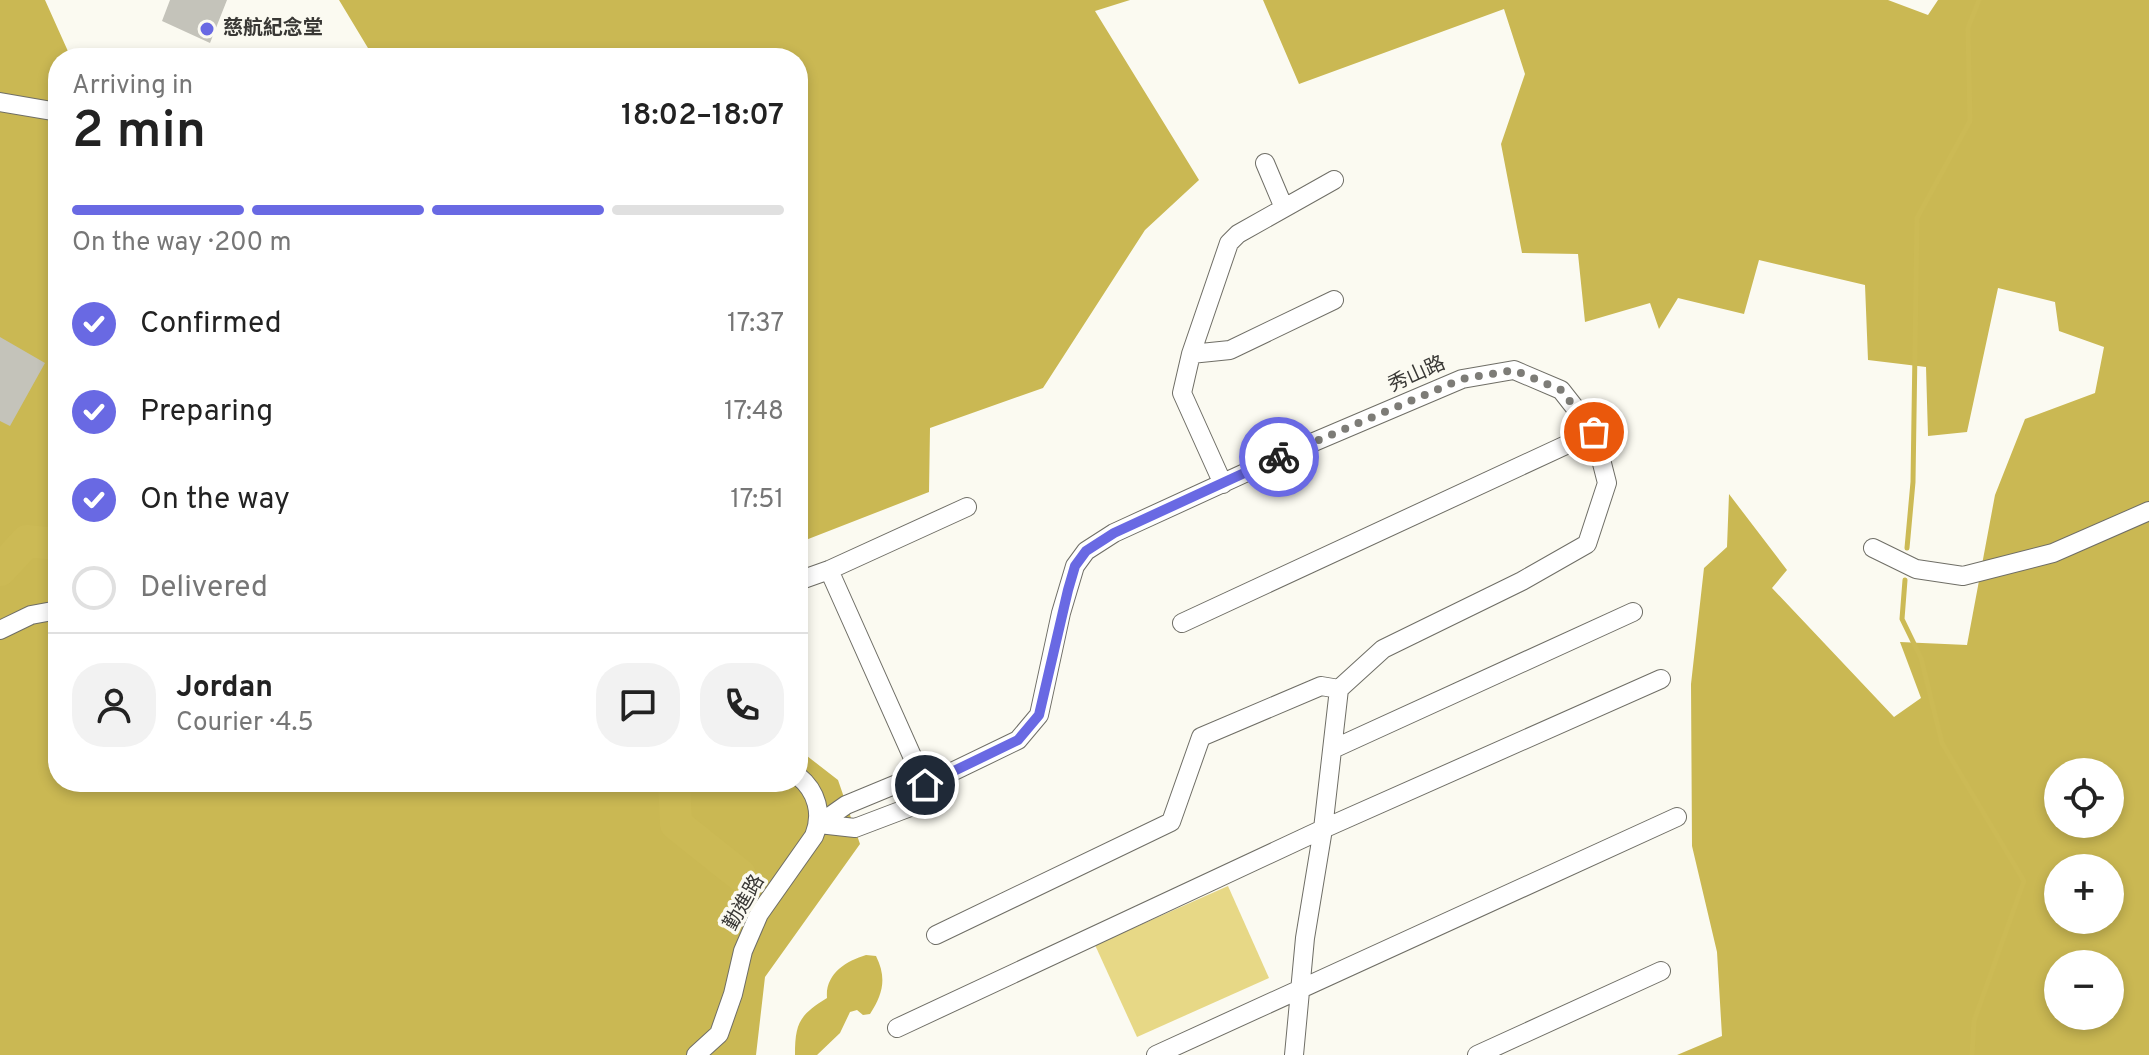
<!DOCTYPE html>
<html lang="en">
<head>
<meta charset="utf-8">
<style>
	:root { --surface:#fff; --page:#f2f2f2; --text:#222; --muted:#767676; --line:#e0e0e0; --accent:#6969e3 }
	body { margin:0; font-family:Overpass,"Noto Sans TC",sans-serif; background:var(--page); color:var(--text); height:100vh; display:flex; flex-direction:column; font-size:30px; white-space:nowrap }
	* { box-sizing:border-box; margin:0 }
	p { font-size:26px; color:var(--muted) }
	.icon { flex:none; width:44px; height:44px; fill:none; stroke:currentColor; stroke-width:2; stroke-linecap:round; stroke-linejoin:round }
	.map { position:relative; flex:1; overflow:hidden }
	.drawer { position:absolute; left:48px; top:48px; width:760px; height:744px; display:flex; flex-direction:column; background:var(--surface); border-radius:32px; box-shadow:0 4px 12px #0003 }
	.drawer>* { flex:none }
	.buttons { position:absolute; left:2044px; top:758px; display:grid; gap:16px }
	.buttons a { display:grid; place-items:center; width:80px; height:80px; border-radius:50%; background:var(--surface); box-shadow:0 4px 12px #0003; font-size:40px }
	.pin { position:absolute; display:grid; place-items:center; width:68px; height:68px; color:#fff; margin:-34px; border:4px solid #fff; border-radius:50%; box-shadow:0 2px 8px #0007 }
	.courier { position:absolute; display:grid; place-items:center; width:80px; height:80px; margin:-40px; border:6px solid #6969e3; border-radius:50%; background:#fff; color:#222; box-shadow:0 2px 10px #0007 }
	.overview em { font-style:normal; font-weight:600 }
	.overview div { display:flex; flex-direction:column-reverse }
	.overview { display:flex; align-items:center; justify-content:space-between; height:136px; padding:0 24px }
	h1 { font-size:52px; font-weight:600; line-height:60px }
	.bar { display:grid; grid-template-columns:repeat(4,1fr); gap:12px 8px; align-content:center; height:96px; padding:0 24px }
	.bar i { height:10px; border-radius:6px; background:var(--line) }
	.bar .active { background:var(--accent) }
	.bar p { grid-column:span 4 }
	.line { display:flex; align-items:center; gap:20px; padding:0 24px; border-top:2px solid var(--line) }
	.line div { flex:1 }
	.round { display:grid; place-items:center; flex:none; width:84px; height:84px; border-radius:32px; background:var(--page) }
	ol { padding:0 24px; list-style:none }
	li { display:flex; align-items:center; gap:24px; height:88px }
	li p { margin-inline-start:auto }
	li .icon { padding:8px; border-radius:50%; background:var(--accent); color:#fff; stroke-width:4 }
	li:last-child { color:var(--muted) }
	li i { width:44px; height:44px; border:4px solid var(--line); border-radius:50% }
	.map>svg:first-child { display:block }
	.green { fill:#e7d886 }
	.forest { fill:#cab853; fill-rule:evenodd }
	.water { fill:#ccba55 }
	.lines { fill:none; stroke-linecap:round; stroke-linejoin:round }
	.stream { stroke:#ccba55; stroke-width:5 }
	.river { stroke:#ccba55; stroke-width:32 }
	.building { fill:#c4c3ba }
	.minor-casing { stroke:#6f6e66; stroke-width:20 }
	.minor { stroke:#fff; stroke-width:18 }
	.done { stroke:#7d7c77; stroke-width:8; stroke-dasharray:0 14.4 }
	.route { stroke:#6969e3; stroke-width:10 }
	.poi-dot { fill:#6969e3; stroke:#fbfaf1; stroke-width:3 }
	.labels { text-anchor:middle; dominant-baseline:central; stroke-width:7; stroke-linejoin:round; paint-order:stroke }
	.poi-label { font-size:20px; font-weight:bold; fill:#393835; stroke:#fbfaf1; text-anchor:start }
	.street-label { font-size:20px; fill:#393835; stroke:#fbfaf1 }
</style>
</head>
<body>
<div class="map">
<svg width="2149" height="1055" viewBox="0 0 2149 1055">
	<rect width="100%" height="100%" fill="#fbfaf1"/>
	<path class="green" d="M1228,886L1269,978L1137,1037L1095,945Z"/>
	<path class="forest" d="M0,0H45L71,58H58V334L55,338L58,350V782H798V749L838,780L860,844L765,977L756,1055H0Z
		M339,0H1130L1095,11L1199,180L1145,230L1043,388L930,428L929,492L798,543V58H374Z
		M1263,0H1888L1928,15L1938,0H2149V1055H1677L1722,1036L1717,952L1692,846L1691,684L1704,568L1727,547L1729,494L1787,570L1772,588L1894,717L1921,698L1900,642L1967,645L1995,495L2025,419L2095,393L2104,347L2059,331L2055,302L1998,288L1967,432L1928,436L1926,367L1868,360L1865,285L1759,260L1744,314L1678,298L1659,329L1650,303L1585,322L1578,254L1522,253L1501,144L1525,74L1504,9L1299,84ZM2058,772H2110V824H2058ZM2058,868H2110V920H2058ZM2058,964H2110V1016H2058Z"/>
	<path class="water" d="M866,955L876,956C887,978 883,994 870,1014L863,1015L857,1010L850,1012L840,1033L817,1055H795C795,1022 800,1015 827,998C825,974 846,961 866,955Z"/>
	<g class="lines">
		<path class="stream" d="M1907,548L1913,482L1917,218L1970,121L1968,28L1979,0
			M1905,580L1902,619L1921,658L1942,743L2024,881L1974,1021L1972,1055"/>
		<path class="river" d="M0,570L27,541L58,544
			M674,782L676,824L740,875"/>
	</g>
	<path class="building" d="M170,0H227L210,43L162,21Z
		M0,337L45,363L10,426L0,421Z"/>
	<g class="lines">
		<defs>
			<path id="minor" d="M0,102L58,112
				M1265,163L1284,208
				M1191,354L1230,350L1334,300
				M1223,484L1182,393L1191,354L1229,243L1238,234L1334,180
				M1873,548L1916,569L1963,576L2053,553L2149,511
				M829,570L925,785
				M798,581L829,570L967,507
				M1182,623L1594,432
				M0,630L31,615L58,610
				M1333,749L1633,612
				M819,824L855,828L913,806L925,785L1018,740L1039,715L1061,613L1075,566L1086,551L1114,533L1295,450L1462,379L1514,370L1561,390L1594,432L1607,483L1587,544L1522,581L1383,649L1339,689L1323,829L1305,938L1294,1055
				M819,824L846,805L904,781L925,785
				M936,935L1171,822L1201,737L1321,686L1339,689
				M897,1028L1323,829L1661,679
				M696,1055L719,1034L733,994L743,951L759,914L814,836C823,814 817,791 798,776
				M1156,1055L1677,817
				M1477,1055L1661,971"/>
		</defs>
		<use href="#minor" class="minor-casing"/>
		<use href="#minor" class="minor"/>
	</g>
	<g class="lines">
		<path class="done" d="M1279,457L1462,379L1514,370L1561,390L1594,432"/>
		<path class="route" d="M925,785L1018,740L1039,715L1068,590L1075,566L1086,551L1114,533L1279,457"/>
	</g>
	<circle class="poi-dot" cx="207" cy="29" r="8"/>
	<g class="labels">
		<g class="poi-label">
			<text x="223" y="29">慈航紀念堂</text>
		</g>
		<g class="street-label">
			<text transform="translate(1417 375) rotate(-24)">秀山路</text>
			<text transform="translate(745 903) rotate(-60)">勤進路</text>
		</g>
	</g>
</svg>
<div class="buttons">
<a><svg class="icon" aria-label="locate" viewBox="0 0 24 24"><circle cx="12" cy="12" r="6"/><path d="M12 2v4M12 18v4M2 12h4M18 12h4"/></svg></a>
<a>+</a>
<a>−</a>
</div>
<div class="pin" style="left:1594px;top:432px;background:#ea580c"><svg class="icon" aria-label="bag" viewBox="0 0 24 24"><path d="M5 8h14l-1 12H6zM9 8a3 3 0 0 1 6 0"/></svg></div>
<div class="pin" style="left:925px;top:785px;background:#1f2937"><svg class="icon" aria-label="home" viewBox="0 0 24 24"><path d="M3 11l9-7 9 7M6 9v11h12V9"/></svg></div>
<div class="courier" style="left:1279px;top:457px"><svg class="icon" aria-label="bike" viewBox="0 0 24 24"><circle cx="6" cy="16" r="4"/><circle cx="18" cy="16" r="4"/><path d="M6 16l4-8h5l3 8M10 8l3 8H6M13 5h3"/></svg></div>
<section class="drawer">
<div class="overview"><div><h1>2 min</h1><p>Arriving in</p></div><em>18:02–18:07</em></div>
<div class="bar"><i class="active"></i><i class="active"></i><i class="active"></i><i></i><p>On the way · 200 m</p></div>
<ol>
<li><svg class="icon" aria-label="check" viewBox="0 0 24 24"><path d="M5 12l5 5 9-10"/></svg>Confirmed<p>17:37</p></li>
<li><svg class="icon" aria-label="check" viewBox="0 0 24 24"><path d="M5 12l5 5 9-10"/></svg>Preparing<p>17:48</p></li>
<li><svg class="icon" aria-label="check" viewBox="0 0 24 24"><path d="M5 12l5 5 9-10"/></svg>On the way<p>17:51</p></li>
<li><i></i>Delivered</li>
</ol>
<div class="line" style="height:144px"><a class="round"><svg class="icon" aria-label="person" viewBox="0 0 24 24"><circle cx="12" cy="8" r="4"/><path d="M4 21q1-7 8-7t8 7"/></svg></a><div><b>Jordan</b><p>Courier · 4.5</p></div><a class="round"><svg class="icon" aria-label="chat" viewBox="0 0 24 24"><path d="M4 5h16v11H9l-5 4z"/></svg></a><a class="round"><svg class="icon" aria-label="phone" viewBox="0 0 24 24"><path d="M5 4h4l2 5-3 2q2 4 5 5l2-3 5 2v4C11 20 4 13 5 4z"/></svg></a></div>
</section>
</div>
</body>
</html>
